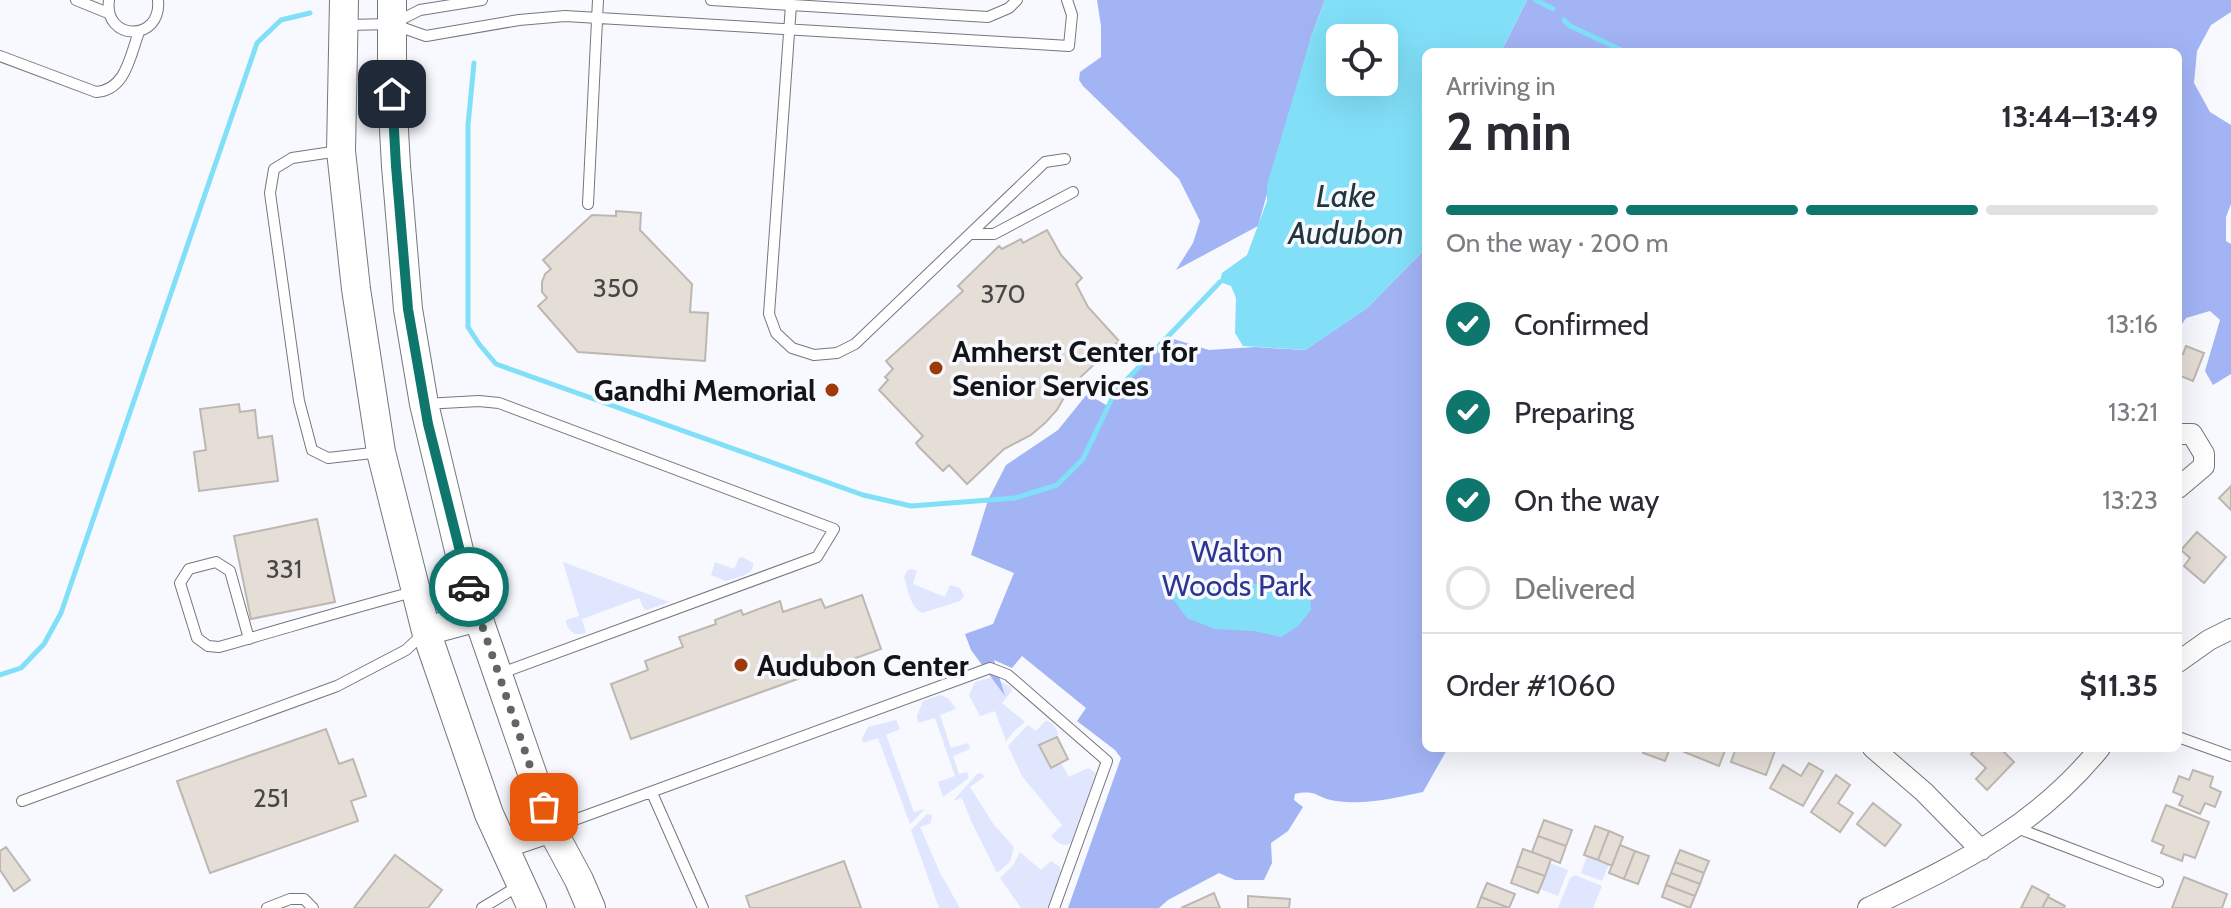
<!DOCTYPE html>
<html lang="en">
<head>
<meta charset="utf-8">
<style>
	:root { --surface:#fff; --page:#f2f2f3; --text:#2b2b33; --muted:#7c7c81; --line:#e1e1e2; --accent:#0f766e }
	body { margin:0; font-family:Cabin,sans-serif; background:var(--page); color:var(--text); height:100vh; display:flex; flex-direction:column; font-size:30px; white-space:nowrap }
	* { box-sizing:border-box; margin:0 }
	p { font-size:26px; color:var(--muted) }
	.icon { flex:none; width:44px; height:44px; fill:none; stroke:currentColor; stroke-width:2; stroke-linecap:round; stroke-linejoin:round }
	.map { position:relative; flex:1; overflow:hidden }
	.side { position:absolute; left:1422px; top:48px; width:760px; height:704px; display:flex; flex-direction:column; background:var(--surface); border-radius:12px; box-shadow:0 8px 32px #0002 }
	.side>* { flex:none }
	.fabs { position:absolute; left:1326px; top:24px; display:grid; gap:16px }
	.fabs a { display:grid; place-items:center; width:72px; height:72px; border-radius:12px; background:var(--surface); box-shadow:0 8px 32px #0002; font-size:40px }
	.pin { position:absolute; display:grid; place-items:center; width:68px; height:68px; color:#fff; margin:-34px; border-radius:16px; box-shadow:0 4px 12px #0006 }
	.courier { position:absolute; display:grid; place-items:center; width:80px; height:80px; margin:-40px; border:6px solid #0f766e; border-radius:50%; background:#fff; color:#222; box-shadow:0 2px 10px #0007 }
	.overview em { font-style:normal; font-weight:700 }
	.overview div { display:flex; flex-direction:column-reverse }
	.overview { display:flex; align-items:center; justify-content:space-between; height:136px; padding:0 24px }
	h1 { font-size:52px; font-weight:700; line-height:60px }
	.bar { display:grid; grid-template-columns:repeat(4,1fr); gap:12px 8px; align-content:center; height:96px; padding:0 24px }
	.bar i { height:10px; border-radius:6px; background:var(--line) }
	.bar .active { background:var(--accent) }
	.bar p { grid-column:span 4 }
	.line { display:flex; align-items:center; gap:20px; padding:0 24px; border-top:2px solid var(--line) }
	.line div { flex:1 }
	ol { padding:0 24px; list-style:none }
	li { display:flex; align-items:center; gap:24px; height:88px }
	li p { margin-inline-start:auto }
	li .icon { padding:8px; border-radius:50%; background:var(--accent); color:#fff; stroke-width:4 }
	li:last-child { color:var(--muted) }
	li i { width:44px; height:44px; border:4px solid var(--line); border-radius:50% }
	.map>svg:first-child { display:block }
	.green { fill:#dfe6fd }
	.forest { fill:#a3b4f5 }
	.water { fill:#81e0f8; fill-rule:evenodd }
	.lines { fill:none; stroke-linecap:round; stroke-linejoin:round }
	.stream { stroke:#81e0f8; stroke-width:5 }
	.building { fill:#e5ded7; stroke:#beb7b1; stroke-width:2 }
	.lane-casing { stroke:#75777f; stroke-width:12 }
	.street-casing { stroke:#75777f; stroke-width:22 }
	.secondary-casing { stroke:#75777f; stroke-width:30 }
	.lane { stroke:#fff; stroke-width:10 }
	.street { stroke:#fff; stroke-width:20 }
	.secondary { stroke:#fff; stroke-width:28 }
	.done { stroke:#636468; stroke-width:8; stroke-dasharray:0 14.4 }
	.route { stroke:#0f766e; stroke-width:10 }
	.poi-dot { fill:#9e390a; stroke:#f7f9fe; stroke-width:3 }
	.labels { text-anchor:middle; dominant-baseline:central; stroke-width:7; stroke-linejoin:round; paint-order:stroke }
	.number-label { font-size:26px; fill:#484647 }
	.poi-label { font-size:30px; font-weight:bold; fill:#131417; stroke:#f7f9fe; text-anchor:start }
	.park-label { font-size:30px; fill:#2d3591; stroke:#f7f9fe }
	.water-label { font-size:32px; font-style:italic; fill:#21373d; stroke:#f7f9fe }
</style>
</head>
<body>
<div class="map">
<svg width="2231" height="908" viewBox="0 0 2231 908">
	<rect width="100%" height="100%" fill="#f7f9fe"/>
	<path class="green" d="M742,557L753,563C754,576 737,577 726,581L711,575L715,562L734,569L739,558Z
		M563,562L669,602L647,610L644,609L639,598L582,619L586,633C575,636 570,633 566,623V620L579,616Z
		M912,569L917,571L913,584L945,597L950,585L960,588L964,596L960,601L922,613C910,607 908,589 904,577L907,571Z
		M992,677L1011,687L1012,691L1002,703L1025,722L1015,730L1006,741L995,711L980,716L969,695L975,682Z
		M940,695L948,698L956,709L940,715L951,748L968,743L970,749L953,756L959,774L967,772L969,778L943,797L938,782L955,776L935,718L918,723L917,716L923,701Z
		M896,720L900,729L886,735L914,812L925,809L910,824L878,738L863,743L862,738L868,727Z
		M1046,720L1053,724L1058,732L1057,737L1040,746L1051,768L1061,763L1069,777L1088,768L1096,773L1071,843C1064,848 1056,842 1051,836L1062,825L1022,776L1008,746L1028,725L1036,731Z
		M982,773L984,777L970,787L994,825L1014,847L1010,862L997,873L972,823L962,798L953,801L977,774Z
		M927,814L932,815L931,823L920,827L940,873L960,908H939L911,830Z
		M1020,852L1041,870L1051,861L1060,867L1061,872L1048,908H1021L1000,878L1014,864Z
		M1587,856L1609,864L1602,881L1581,873Z
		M1550,863L1568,870L1558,896L1540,889Z
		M1575,875L1602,886L1593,908H1558L1570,878Z"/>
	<path class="forest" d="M1097,0H1325L1312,34L1258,226L1176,270L1193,243L1200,221L1179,179L1083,86L1079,80L1080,72L1101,57V26Z
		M1527,0H2231V12L2211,25L2197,51L2194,83L2210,112L2231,125V204L2226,217V241L2231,244V374L2213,385L2205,371L2220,320L2210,311L2186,318L2178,330V52H1501Z
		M1426,248V748H1448L1423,792C1395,798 1366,805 1336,801C1317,799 1318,789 1295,794L1294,800L1303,807L1288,831L1271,843L1272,863L1264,880H1235L1219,873L1168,900L1159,908H1068L1121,758L1115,750L1077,721L1086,708L1022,656L1012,668L994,660L1005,696L971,650L965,634L993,624L1014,573L971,555L988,500L1006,465L1058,430L1087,394L1108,406L1115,392L1167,337L1209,350L1255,347L1305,350L1367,308Z"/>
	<path class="water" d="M1325,0H1527L1501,52H1426V248L1366,309L1305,350L1243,346L1235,333L1236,298L1231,286L1220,282L1222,273L1247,255L1267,201V185L1312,34ZM1340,38H1384V82H1340Z
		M1187,578L1207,587L1250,584L1301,586L1310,595L1311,610L1298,626L1281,637L1254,631L1215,629L1187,618L1168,592Z"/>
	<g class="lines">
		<path class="stream" d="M1536,0L1553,9
			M1564,20L1570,26L1626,52
			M474,63L468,125V327L479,344L496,364L863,495L911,506L1015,498L1057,485L1083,459L1115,392L1220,282
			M0,675L21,668L44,644L61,613L257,43L281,20L310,13"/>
	</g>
	<path class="building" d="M616,211L641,213L640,230L692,284L690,312L708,313L705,361L578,352L538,306L547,298L542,292V282L545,274L551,269L543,260L592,215L616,216Z
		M1047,230L1061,255L1082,278L1076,284L1088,307L1119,341L1070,387L1057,410L1045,423L1031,435L1004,449L967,484L949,465L943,471L919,447L916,443L923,436L879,390L888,380L885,377L893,369L886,361L963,291L958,286L999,246L1002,249L1021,239L1023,243Z
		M2186,346L2204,353L2193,381L2178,375V353L2183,354Z
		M239,404L240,412L255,410L258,438L272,436L278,481L199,491L194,452L206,450L200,409Z
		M2231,486V510L2219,498Z
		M317,519L335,602L251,619L234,536Z
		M2197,532L2226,557L2204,583L2184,566L2190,558L2181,550Z
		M862,595L881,649L631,739L611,684L648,670L645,661L683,647L679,637L716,624L715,620L741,610L743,615L780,601L783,612L821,599L825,608Z
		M326,729L339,764L353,759L366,796L351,801L358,821L210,873L177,781Z
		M1057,737L1068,759L1051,768L1039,745Z
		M1645,748H1670L1665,761L1643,753Z
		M1685,748H1726L1719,766L1684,752Z
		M1736,748H1776L1766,775L1731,762Z
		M1978,748H2000L2014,762L1987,790L1976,779L1986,768L1971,754Z
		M1809,763L1823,771L1803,806L1770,788L1783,765L1801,776Z
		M2193,770L2213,777L2210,787L2221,792L2215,807L2205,803L2200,814L2179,805L2183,796L2173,792L2179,776L2189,780Z
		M1836,775L1850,785L1838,803L1853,813L1840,832L1811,812Z
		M1873,803L1901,825L1885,846L1857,824Z
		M2166,805L2209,822L2195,858L2184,854L2182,861L2161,853L2164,846L2152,841Z
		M1544,820L1572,830L1566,846L1538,836Z
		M1595,826L1609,831L1598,860L1584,855Z
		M1609,831L1623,837L1612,866L1598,860Z
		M1538,836L1566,846L1560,863L1532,852Z
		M1620,845L1635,851L1624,879L1609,873Z
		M6,847L30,880L14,891L0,870V851Z
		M1523,849L1551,859L1545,876L1517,866Z
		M1680,850L1709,861L1704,873L1675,862Z
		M1635,851L1649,856L1638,884L1624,879Z
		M395,855L442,890L428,908H354Z
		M844,861L861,908H750L746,896Z
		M1675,862L1704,873L1700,884L1671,873Z
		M1517,866L1545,876L1538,893L1511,883Z
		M1671,873L1700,884L1695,896L1666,885Z
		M2184,877L2227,894L2222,908H2172Z
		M1487,883L1515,894L1509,908L1481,897Z
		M1666,885L1695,896L1690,908L1662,897Z
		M2032,886L2049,895L2042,908H2021Z
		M1214,893L1220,908H1181Z
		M1248,896L1290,899L1289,908H1248Z
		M1481,897L1509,908H1477Z
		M2048,897L2065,906L2064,908H2042Z"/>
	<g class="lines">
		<defs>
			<path id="lane" d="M76,0L108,13
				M109,0C103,41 162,43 158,0
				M711,0L988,17L1009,8L1017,0
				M791,5L769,314L776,333L792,348L814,355L837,353L855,344L1045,162L1065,159
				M394,23L420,10L482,0
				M347,25L392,24L426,36L519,20L565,16L1069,46L1072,15L1067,0
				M0,56L96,92C126,90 130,56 139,32
				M339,151L292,158L274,169L270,193L299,401L312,450L328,458L381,452
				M588,204L598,0
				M970,234H994L1073,192
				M424,404L479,401L499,403L834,529L817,557L499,674
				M249,639L230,571L216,562L189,569L180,583L197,638L208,646L219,647C283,629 348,609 413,592
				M2178,737L2231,756
				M652,793L703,908
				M22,801L337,686L406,650L425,632
				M555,827L990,668L1008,675L1107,761L1054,908
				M2017,828L2158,882
				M267,908L290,899H304L313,908
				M482,908L520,885"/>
			<path id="street" d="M2178,434H2192L2204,454V466L2178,488
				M2178,662L2209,640L2231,629
				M1873,748L1924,792L1981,850
				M1868,908C1958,864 2035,828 2100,748"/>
			<path id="secondary" d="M344,0L341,151L356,289L381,452L426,631L489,814L532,908
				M392,0V94L396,166L408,309L424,404L463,567L478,617L551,828L579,880L591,908
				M426,631L478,617
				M504,844L551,828"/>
		</defs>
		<use href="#lane" class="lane-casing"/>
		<use href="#street" class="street-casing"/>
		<use href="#secondary" class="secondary-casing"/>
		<use href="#lane" class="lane"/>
		<use href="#street" class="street"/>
		<use href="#secondary" class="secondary"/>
	</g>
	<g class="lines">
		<path class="done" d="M469,587L544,807"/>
		<path class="route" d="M392,94L396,166L408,309L428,424L469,587"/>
	</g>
	<g class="poi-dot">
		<circle cx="936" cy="368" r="8"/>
		<circle cx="832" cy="390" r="8"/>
		<circle cx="741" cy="665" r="8"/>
	</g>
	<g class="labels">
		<g class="number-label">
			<text x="616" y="288">350</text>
			<text x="1003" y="294">370</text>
			<text x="284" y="569">331</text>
			<text x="271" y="798">251</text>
		</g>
		<g class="poi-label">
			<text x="952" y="351">Amherst Center for<tspan x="952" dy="34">Senior Services</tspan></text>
			<text x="816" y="390" text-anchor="end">Gandhi Memorial</text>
			<text x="757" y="665">Audubon Center</text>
		</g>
		<g class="park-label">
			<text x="1237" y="551">Walton<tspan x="1237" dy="34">Woods Park</tspan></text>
		</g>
		<g class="water-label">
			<text x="1346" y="195">Lake<tspan x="1346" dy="37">Audubon</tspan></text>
		</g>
	</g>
</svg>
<div class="fabs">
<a><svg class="icon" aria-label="locate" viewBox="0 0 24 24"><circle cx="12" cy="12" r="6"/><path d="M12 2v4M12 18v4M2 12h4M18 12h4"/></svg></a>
</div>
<div class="pin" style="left:544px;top:807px;background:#ea580c"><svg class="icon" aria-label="bag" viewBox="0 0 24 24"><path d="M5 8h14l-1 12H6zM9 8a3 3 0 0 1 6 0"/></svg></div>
<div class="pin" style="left:392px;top:94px;background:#1f2937"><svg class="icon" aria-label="home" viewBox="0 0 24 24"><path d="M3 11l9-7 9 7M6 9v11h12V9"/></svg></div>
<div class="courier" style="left:469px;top:587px"><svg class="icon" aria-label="car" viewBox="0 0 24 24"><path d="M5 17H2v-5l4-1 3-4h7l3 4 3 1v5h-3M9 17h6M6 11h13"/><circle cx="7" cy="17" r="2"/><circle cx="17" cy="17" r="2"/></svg></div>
<section class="side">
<div class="overview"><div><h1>2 min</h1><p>Arriving in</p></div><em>13:44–13:49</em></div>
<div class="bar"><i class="active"></i><i class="active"></i><i class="active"></i><i></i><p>On the way · 200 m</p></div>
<ol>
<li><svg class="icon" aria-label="check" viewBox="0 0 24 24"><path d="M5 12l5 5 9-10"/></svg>Confirmed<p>13:16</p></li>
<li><svg class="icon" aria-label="check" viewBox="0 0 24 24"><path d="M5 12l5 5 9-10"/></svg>Preparing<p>13:21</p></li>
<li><svg class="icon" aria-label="check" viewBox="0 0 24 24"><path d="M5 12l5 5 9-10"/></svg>On the way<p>13:23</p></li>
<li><i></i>Delivered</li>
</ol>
<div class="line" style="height:104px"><div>Order #1060</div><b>$11.35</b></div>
</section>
</div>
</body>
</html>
